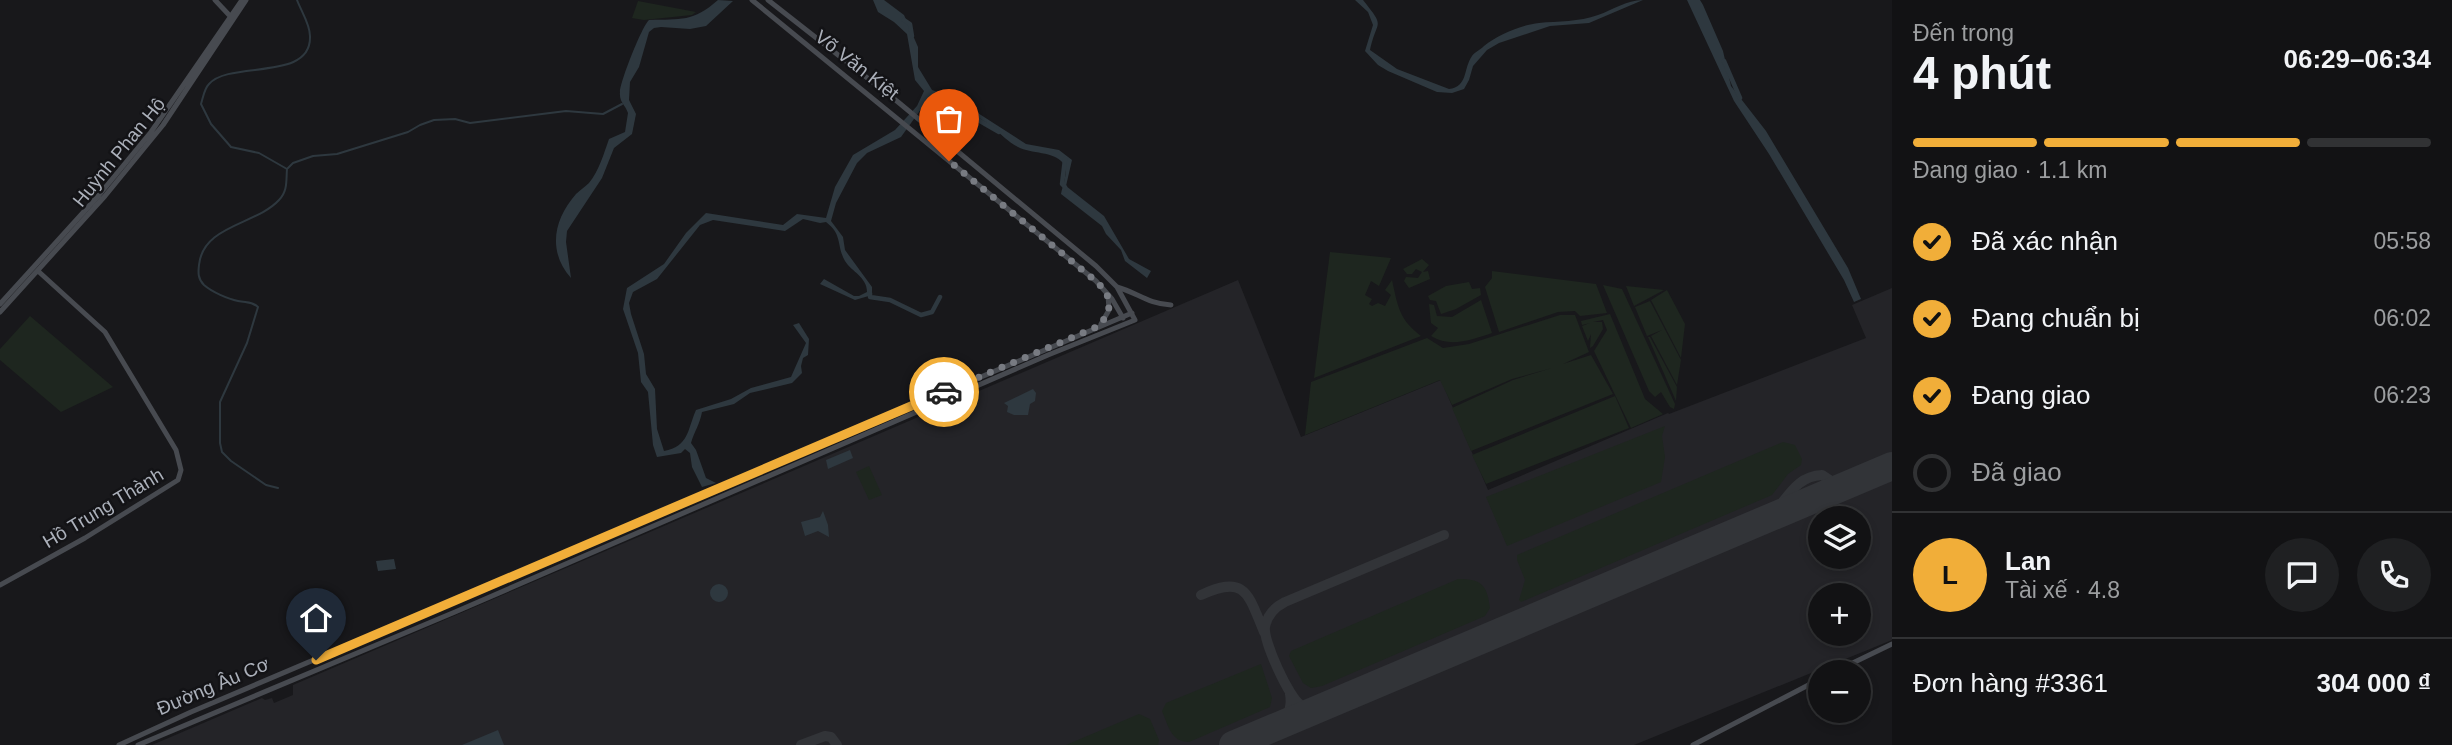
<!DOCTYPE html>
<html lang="vi">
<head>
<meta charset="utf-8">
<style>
	:root { --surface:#121214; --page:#1f2022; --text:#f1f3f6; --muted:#9c9ea0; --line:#313234; --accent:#f1ae39 }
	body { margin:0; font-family:Arial,sans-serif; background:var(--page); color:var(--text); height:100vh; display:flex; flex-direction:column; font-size:26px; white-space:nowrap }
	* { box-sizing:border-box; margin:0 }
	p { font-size:23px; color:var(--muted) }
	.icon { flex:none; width:38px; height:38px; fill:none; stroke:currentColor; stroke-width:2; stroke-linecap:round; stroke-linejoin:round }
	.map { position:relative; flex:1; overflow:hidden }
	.drawer { display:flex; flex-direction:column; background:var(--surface); width:560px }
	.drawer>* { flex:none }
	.buttons { position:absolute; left:1808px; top:506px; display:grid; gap:14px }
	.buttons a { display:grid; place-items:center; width:63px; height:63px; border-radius:50%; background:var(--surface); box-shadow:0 4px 10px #0003,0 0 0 2px var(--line); font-size:35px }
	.pin { position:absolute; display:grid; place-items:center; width:60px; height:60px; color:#fff; margin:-72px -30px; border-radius:50% 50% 50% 0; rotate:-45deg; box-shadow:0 0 7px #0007 }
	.pin .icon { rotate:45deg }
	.courier { position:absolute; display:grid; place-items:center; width:70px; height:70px; margin:-35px; border:5px solid #f1ae39; border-radius:50%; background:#fff; color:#222; box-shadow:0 2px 9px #0007 }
	.summary em { font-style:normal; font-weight:800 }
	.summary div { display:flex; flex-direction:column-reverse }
	.summary { display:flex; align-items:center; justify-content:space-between; height:119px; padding:0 21px }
	h1 { font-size:46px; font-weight:800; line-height:52px }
	.bar { display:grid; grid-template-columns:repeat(4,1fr); gap:10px 7px; align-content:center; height:84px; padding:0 21px }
	.bar i { height:9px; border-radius:5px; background:var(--line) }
	.bar .on { background:var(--accent) }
	.bar p { grid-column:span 4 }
	.line { display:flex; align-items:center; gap:18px; padding:0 21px; border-top:2px solid var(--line) }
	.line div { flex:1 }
	.round { display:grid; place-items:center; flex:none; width:74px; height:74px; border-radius:37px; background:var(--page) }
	ol { padding:0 21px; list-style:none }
	li { display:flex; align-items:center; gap:21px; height:77px }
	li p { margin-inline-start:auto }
	li .icon { padding:7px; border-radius:50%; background:var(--accent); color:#111; stroke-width:4 }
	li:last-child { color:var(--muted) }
	li i { width:38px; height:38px; border:4px solid var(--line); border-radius:50% }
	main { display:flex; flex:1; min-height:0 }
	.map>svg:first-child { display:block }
	.built { fill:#242428; fill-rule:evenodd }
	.green { fill:#1e261f }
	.water { fill:#2e383f }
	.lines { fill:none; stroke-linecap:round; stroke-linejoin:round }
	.stream { stroke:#2e383f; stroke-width:2 }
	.canal { stroke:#2e383f; stroke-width:4.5 }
	.taxiway { stroke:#323438; stroke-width:10 }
	.runway { stroke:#323438; stroke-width:28 }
	.secondary { stroke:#474a50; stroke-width:5 }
	.done { stroke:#787b82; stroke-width:7; stroke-dasharray:0 12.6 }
	.route { stroke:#f1ae39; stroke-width:9 }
	.labels { text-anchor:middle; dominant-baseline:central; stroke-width:5; stroke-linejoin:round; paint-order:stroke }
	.street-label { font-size:19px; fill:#abb0ba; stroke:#131316 }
</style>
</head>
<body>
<main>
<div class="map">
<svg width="1892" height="745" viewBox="0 0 1892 745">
	<rect width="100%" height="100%" fill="#18181b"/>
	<path class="built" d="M1238,280L1301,437L1441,380L1488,490L1668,413L1669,414L1866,338L1852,305L1892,288V640L1634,745H152L262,698L265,700L272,698L274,703L293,695V685ZM1820,518H1858V556H1820ZM1820,595H1858V634H1820Z"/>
	<path class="green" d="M638,1L696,12L692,15L644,20L632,18Z
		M1330,252L1391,258L1379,286L1371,281L1365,295L1372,299L1369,304L1372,306L1378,303L1385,306L1391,295L1385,290L1392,280C1398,307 1399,319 1421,336L1314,378Z
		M1422,259L1429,265L1423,272L1428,271L1430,279L1409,288L1404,281L1406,277L1418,278L1422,272L1416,269L1412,274H1407L1403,269Z
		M1492,271L1596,284L1607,313L1580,316L1575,311L1558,312L1499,332L1485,287L1492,278Z
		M1469,282L1472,289L1480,288L1481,295L1456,309L1441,314L1436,301L1430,300L1428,296L1446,286Z
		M1603,285L1622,289L1675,404L1674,409L1670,407L1661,392L1655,397L1649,391Z
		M1626,286L1664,290L1634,306Z
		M1667,290L1685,324L1681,358L1651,300Z
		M1481,300L1492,333C1471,340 1450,348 1431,336L1438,328L1431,323L1429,304L1434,305L1437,316L1452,317Z
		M1650,301L1681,360L1677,385L1651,336L1662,330L1647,336L1635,307Z
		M1610,314L1645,399L1663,414L1631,428L1594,351L1607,330L1603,320L1593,322H1602L1603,329L1593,346L1590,348L1591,334L1588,341L1582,326L1590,323L1582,325L1581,321Z
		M1560,315H1575L1589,352L1563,364L1591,355L1613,394L1471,451L1452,408L1513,380L1552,368L1512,379L1452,405L1440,380L1305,435L1311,382L1427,338L1443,348L1469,344Z
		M30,316L113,387L61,412L0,360V349Z
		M1648,337H1650L1677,387L1676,401Z
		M1615,396L1629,428L1486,484L1472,455Z
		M1665,426L1662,436L1665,457L1661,482L1507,546L1486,497Z
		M1783,442L1795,445L1802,459L1801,465L1788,474L1772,495L1521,602L1519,600L1525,580L1517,560V555Z
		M869,466L882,495L869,500L856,472Z
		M1458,579C1482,579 1487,585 1490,608L1485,616L1322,686L1311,688L1303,683L1289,656L1291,651Z
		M1261,664L1272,698L1270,707L1189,742C1171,742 1168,725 1162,711L1166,703Z
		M1139,714L1150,719L1159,740L1158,745H1066Z"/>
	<path class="water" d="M718,0L733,1L706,26L690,29L661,27L654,28L649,32L639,67L630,82L629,100L636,114L632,134L614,148L602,178L567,231L566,242L571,278C547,251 554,219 576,194C580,190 585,187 589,183C599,171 604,153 609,139L625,132L628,113C625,104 619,102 620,92C620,82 642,26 649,20C681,19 693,22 718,0Z
		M873,0H884L904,15L918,47V67L932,90L956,99L1026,144L1059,150L1072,160L1066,186L1104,216L1129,259L1151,271L1147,278L1125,261L1121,250L1106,234L1102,226L1061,194C1063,184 1069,171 1063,163C1054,151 1031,154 1018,147C1008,142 1001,134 992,127C975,113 951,102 929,98L901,137L867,153L857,163L836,203L831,221L843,237L845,250L872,287V295L855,300L820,284L824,279L854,296H859L867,292C867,277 852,272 845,261C836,245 843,235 826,222L820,223L803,219L785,231L713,220L700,225L657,279L633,292L629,303L631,314L644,354L646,374L655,389L657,429L664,451C689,446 687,431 696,410L731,399L751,388L791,377L806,343L793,325L799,323L809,339L808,355L803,358L801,366L802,373L792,383L750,393L734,404L702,412C700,424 694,432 691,443L696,450L706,478L716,483L702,487L692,467L690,453L685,449L681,453L657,457L653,445L648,392L641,382L638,353L623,309L627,288L664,264L686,233L706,213L783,225L797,214L826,218L835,187L853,155L895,130L917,106L924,91L915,80L907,34L894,22L878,12Z
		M1355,0H1363C1386,29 1377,18 1370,50L1397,69L1449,89C1468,87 1463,69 1472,56C1474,53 1481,49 1484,46C1498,35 1521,25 1539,23C1558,21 1579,22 1598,15C1613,10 1626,0 1643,0L1589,23L1550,26L1499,43L1487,50L1473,66L1469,80L1464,89L1452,93L1437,92L1388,71L1378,65L1365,51L1373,25L1368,12Z
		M1687,0H1700L1703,5L1723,51L1731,86L1766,131L1848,268L1861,299L1854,302L1844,280L1769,154L1734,101Z
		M1033,389L1036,393L1035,401L1030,404L1028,415H1014L1007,412L1008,406L1004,403Z
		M850,450L853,458L828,469L826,460Z
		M823,511L828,525L829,537L818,531L805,536L801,522L820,517Z
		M394,559L396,569L378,571L376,561Z
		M710 593a9 9 0 1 1 18 0a9 9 0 1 1-18 0Z
		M498,730L504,745H462Z"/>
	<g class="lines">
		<path class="stream" d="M288,168L293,163L313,156L337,154L408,132L420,125L434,120L455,119L470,123L566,111L603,114L622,104
			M278,488L266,485L231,461L222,452L220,443V402L247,343L258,307C251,301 247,303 238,301C228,299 212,292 204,285C198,279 198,273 199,265C203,225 256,225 279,200C288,191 286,180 287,169L259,153L231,147L211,124L201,104C203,98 204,89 209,84C230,60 312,82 310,36C310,24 301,11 297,0"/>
		<path class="canal" d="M904,20L910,24L912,36
			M1724,61L1740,98
			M945,101L999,132
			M1065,159L1062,184L1065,187
			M870,293V297L890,300L921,315L932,312L940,297"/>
		<path class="taxiway" d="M1758,522C1766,517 1774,512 1781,504C1792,490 1801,476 1822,475L1831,481L1833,495L1826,504L1794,507
			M1201,595C1246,574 1248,594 1264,632
			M1328,705C1319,708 1310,710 1301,705C1289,698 1263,641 1265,627C1267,615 1275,607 1285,602L1444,535
			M1270,729C1285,721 1293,712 1290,694
			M801,745L825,736L831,737L837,745"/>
		<path class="runway" d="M1233,745L1892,466"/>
		<path class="secondary" d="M215,0L230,16
			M752,0L1096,281L1112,299L1123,318
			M1117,287C1138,293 1148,304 1171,305
			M0,304L99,195L151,132L242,0
			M0,312L105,196L163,125L246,0
			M1101,324L1109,310L1108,295
			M0,585L85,538L178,480L181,470L176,450L105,332L38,271
			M1834,672L1892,644
			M119,745L191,712L1132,313
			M138,745L455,612L1048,355L1135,320L1117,287L1096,266L898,102L768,0
			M1693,745L1820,679"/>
	</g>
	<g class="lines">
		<path class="done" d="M944,392L1099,326C1114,307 1112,297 1096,281L949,161"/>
		<path class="route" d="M316,660L944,392"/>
	</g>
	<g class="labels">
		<g class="street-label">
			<text transform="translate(857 65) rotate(38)">Võ Văn Kiệt</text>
			<text transform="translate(119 152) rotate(-51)">Huỳnh Phan Hộ</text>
			<text transform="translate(103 508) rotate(-31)">Hồ Trung Thành</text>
			<text transform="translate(213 686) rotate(-23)">Đường Âu Cơ</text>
		</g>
	</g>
</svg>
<div class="buttons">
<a><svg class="icon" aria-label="layers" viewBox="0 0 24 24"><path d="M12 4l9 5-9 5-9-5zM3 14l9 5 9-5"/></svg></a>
<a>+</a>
<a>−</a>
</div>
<div class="pin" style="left:949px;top:161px;background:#ea580c"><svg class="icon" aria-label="bag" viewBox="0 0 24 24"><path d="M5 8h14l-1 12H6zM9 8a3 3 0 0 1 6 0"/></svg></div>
<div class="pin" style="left:316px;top:660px;background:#1f2937"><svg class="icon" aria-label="home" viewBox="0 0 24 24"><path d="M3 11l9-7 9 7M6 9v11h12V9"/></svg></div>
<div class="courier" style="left:944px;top:392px"><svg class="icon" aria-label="car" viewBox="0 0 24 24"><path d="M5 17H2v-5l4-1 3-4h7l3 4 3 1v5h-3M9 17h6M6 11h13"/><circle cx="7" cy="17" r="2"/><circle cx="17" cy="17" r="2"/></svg></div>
</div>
<section class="drawer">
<div class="summary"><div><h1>4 phút</h1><p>Đến trong</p></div><em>06:29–06:34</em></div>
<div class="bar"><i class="on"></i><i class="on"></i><i class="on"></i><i></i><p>Đang giao · 1.1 km</p></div>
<ol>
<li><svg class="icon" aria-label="check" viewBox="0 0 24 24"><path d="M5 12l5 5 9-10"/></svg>Đã xác nhận<p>05:58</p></li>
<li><svg class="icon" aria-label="check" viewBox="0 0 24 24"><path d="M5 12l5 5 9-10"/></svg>Đang chuẩn bị<p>06:02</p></li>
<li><svg class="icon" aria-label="check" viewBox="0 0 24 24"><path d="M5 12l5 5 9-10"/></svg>Đang giao<p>06:23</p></li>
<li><i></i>Đã giao</li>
</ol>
<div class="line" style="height:126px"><b class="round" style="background:var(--accent);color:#111">L</b><div><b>Lan</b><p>Tài xế · 4.8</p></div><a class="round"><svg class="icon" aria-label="chat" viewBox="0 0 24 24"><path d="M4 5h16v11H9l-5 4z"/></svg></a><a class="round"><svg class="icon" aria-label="phone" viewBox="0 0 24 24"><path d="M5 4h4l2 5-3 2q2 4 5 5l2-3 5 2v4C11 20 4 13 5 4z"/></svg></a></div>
<div class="line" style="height:91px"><div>Đơn hàng #3361</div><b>304 000 ₫</b></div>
</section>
</main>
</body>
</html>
